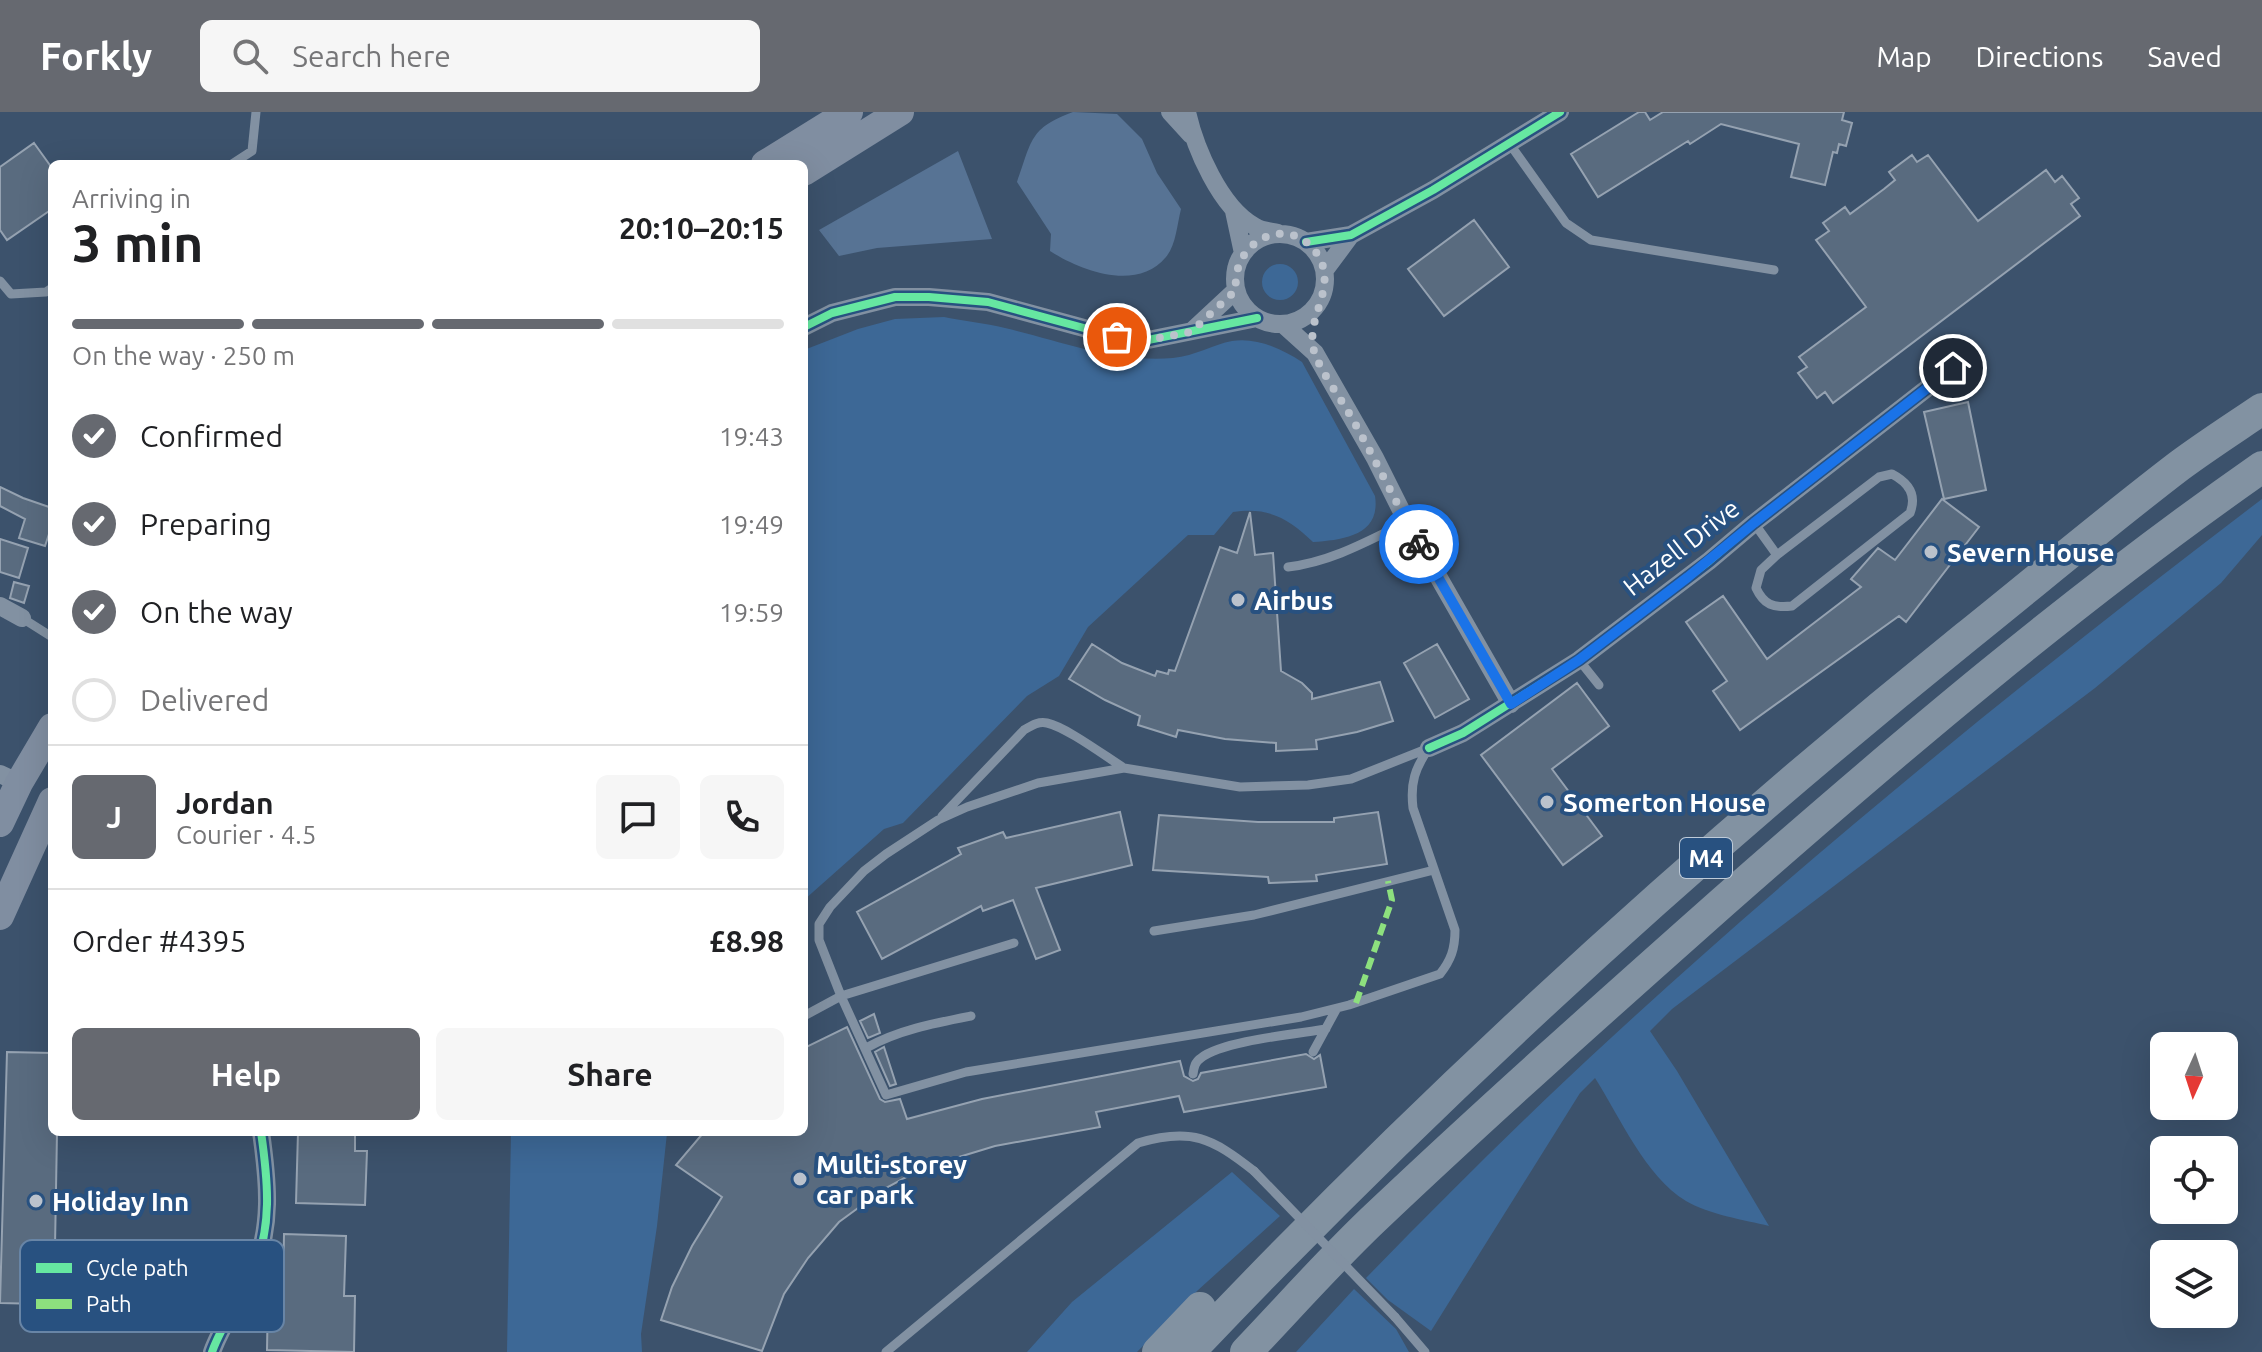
<!DOCTYPE html>
<html lang="en">
<head>
<meta charset="utf-8">
<style>
	:root { --surface:#fff; --page:#f6f6f6; --text:#202124; --muted:#757577; --line:#e0e0e0; --accent:#666970 }
	body { margin:0; font-family:Ubuntu,sans-serif; background:var(--page); color:var(--text); height:100vh; display:flex; flex-direction:column; font-size:30px; white-space:nowrap }
	* { box-sizing:border-box; margin:0 }
	p { font-size:26px; color:var(--muted) }
	.icon { flex:none; width:44px; height:44px; fill:none; stroke:currentColor; stroke-width:2; stroke-linecap:round; stroke-linejoin:round }
	.map { position:relative; flex:1; overflow:hidden }
	.sheet { position:absolute; left:48px; top:48px; width:760px; height:976px; display:flex; flex-direction:column; background:var(--surface); border-radius:12px; box-shadow:0 8px 32px #0002 }
	.sheet>* { flex:none }
	.needle { width:52px; rotate:183deg }
	.tools { position:absolute; left:2150px; top:920px; display:grid; gap:16px }
	.tools a { display:grid; place-items:center; width:88px; height:88px; border-radius:12px; background:var(--surface); box-shadow:0 8px 32px #0002; font-size:40px }
	.pin { position:absolute; display:grid; place-items:center; width:68px; height:68px; color:#fff; margin:-34px; border:4px solid #fff; border-radius:50%; box-shadow:0 2px 8px #0007 }
	.courier { position:absolute; display:grid; place-items:center; width:80px; height:80px; margin:-40px; border:6px solid #1a73e8; border-radius:50%; background:#fff; color:#222; box-shadow:0 2px 10px #0007 }
	.headline em { font-style:normal; font-weight:700 }
	.headline div { display:flex; flex-direction:column-reverse }
	.headline { display:flex; align-items:center; justify-content:space-between; height:136px; padding:0 24px }
	h1 { font-size:52px; font-weight:700; line-height:60px }
	.bar { display:grid; grid-template-columns:repeat(4,1fr); gap:12px 8px; align-content:center; height:96px; padding:0 24px }
	.bar i { height:10px; border-radius:6px; background:var(--line) }
	.bar .current { background:var(--accent) }
	.bar p { grid-column:span 4 }
	.line { display:flex; align-items:center; gap:20px; padding:0 24px; border-top:2px solid var(--line) }
	.line div { flex:1 }
	.round { display:grid; place-items:center; flex:none; width:84px; height:84px; border-radius:12px; background:var(--page) }
	ol { padding:0 24px; list-style:none }
	li { display:flex; align-items:center; gap:24px; height:88px }
	li p { margin-inline-start:auto }
	li .icon { padding:8px; border-radius:50%; background:var(--accent); color:#fff; stroke-width:4 }
	li:last-child { color:var(--muted) }
	li i { width:44px; height:44px; border:4px solid var(--line); border-radius:50% }
	.cta { display:flex; gap:16px; margin-top:auto; padding:16px 24px }
	.cta a { flex:1; height:92px; border-radius:12px; background:var(--accent); color:#fff; font-size:32px; font-weight:700; line-height:92px; text-align:center }
	.cta a+a { background:var(--page); color:var(--text) }
	header { display:flex; align-items:center; gap:48px; box-sizing:border-box; height:112px; padding:0 40px; background:var(--accent); color:#fff }
	header strong { font-size:38px }
	nav { display:flex; gap:44px; margin-inline-start:auto; font-size:28px }
	.search { width:560px; height:72px; background:var(--page); display:flex; align-items:center; gap:20px; box-sizing:border-box; padding:0 28px; border-radius:12px; color:var(--muted); font-size:30px }
	.map>svg:first-child { display:block }
	.green { fill:#3d6896 }
	.water { fill:#577394 }
	.building { fill:#596b7f; stroke:#95a2b1; stroke-width:2 }
	.lines { fill:none; stroke-linecap:round; stroke-linejoin:round }
	.lane { stroke:#8291a2; stroke-width:9 }
	.street { stroke:#8291a2; stroke-width:18 }
	.primary { stroke:#808ea1; stroke-width:28 }
	.highway { stroke:#8292a2; stroke-width:32 }
	.lane-bridge { stroke:#8291a2; stroke-width:9 }
	.quiet { stroke:#8de07e; stroke-width:6; stroke-dasharray:12 6; stroke-linecap:butt }
	.cycleway-casing { stroke:#285180; stroke-width:13 }
	.cycleway { stroke:#66e7a1; stroke-width:8 }
	.done { stroke:#bbc2cc; stroke-width:8; stroke-dasharray:0 14.4 }
	.route { stroke:#1a73e8; stroke-width:10 }
	.poi-dot { fill:#bbc2cc; stroke:#285180; stroke-width:3 }
	.labels { text-anchor:middle; dominant-baseline:central; stroke-width:8; stroke-linejoin:round; paint-order:stroke }
	.shield { fill:#285180; stroke:#becbd9; stroke-width:2 }
	.shield-label { font-size:24px; font-weight:bold; fill:#fff }
	.street-label { font-size:26px; fill:#fff; stroke:#285180 }
	.poi-label { font-size:26px; font-weight:bold; fill:#fff; stroke:#285180; text-anchor:start }
	.key { fill:#285180; stroke:#6885a6; stroke-width:2 }
	.key-label { font-size:22px; fill:#fff }
</style>
</head>
<body>
<header>
<strong>Forkly</strong>
<div class="search"><svg class="icon" aria-label="search" viewBox="0 0 24 24"><circle cx="10" cy="10" r="6"/><path d="M15 15l6 6"/></svg>Search here</div>
<nav><a>Map</a><a>Directions</a><a>Saved</a></nav>
</header>
<div class="map">
<svg width="2262" height="1240" viewBox="0 0 2262 1240">
	<rect width="100%" height="100%" fill="#3c526c"/>
	<path class="green" d="M1262 170a18 18 0 1 1 36 0a18 18 0 1 1-36 0Z
		M944,205C964,209 985,211 1005,216C1061,229 1115,251 1173,246C1195,244 1214,232 1232,229C1257,225 1282,237 1302,250L1375,384C1381,423 1344,428 1313,430C1288,406 1269,395 1233,400L1214,423H1188L1088,515L1059,564L1027,584L903,711L884,717L804,788V238L858,217L895,207Z
		M2262,387V423L2221,471L2095,576L1672,897L1650,919L1677,959L1769,1114C1745,1108 1707,1102 1686,1089C1645,1064 1620,1005 1595,966L1580,981L1431,1219L1388,1188L1366,1166C1446,1084 1527,1003 1612,925C1818,735 2038,557 2262,387Z
		M511,1020L667,1021L657,1114L641,1222L642,1240H507Z
		M1232,1060L1280,1104L1197,1179L1137,1240H1027L1072,1190Z
		M1354,1177L1396,1217L1409,1240H1296Z"/>
	<path class="water" d="M1073,0L1117,2L1142,27L1157,61L1181,97C1177,113 1176,133 1166,145C1137,180 1081,159 1050,139L1051,122L1017,70C1032,29 1029,16 1073,0Z
		M958,39L992,127L877,136L839,144L819,118Z"/>
	<path class="building" d="M1639,0H1645L1650,8L1663,0H1844L1842,8L1852,11L1846,34L1839,32L1837,41L1833,40L1825,73L1791,65L1799,32L1721,12L1690,32L1688,29L1598,85L1571,42Z
		M34,31L52,56V97L7,128L0,118V55Z
		M1912,43L1917,50L1928,43L1978,109L2046,58L2055,70L2062,64L2079,86L2071,92L2080,104L1833,291L1825,280L1817,286L1798,261L1807,255L1799,245L1866,195L1816,128L1829,119L1823,111L1845,95L1850,102L1884,77L1895,68L1889,60Z
		M1474,108L1509,155L1444,204L1408,157Z
		M1968,290L1986,378L1944,387L1924,300Z
		M0,375L23,386L52,396V413L45,434L19,426L25,407L0,394Z
		M1942,387L1979,415L1906,510L1899,504L1740,618L1713,579L1727,569L1686,510L1723,484L1767,547L1861,475L1851,467L1878,436L1895,448Z
		M1250,400L1255,443L1273,441L1281,559L1302,571L1312,581V587L1380,570L1393,609L1357,620L1316,628L1317,637L1276,639V631L1225,627L1178,618L1176,625L1138,613L1140,604L1105,588L1069,567L1092,532L1122,551L1155,564L1157,559L1168,562L1169,558L1175,559L1220,435L1237,441Z
		M0,427L28,436L19,466L0,460Z
		M14,470L29,474L24,491L10,486Z
		M1437,532L1469,587L1435,606L1404,551Z
		M1577,571L1609,614L1552,657L1602,724L1563,753L1481,643Z
		M1120,700L1132,753L1036,776L1060,838L1036,847L1013,788L983,799L981,794L882,847L857,800L961,742L958,736L1003,720L1006,726Z
		M1378,700L1387,752L1316,763L1317,769L1269,771L1268,765L1153,758L1159,703L1258,710H1334V706Z
		M874,902L880,921L868,926L860,909Z
		M847,915L880,987L885,990L900,987L907,1007L982,987L1180,949L1184,964L1193,969L1198,967L1201,961L1306,942L1314,947L1320,943L1326,975L1184,1000L1179,984L1096,1000L1100,1015L995,1034L923,1056L884,1077L839,1110L808,1146L784,1182L762,1239L661,1208L672,1175L692,1134L722,1085L676,1053L704,1020H804V936Z
		M884,935L896,972L890,974L875,940Z
		M7,940L52,941V1020H57L55,1135L108,1136L107,1155H113V1179L84,1178V1193L0,1191Z
		M298,1020H355V1039H367L365,1093L296,1091Z
		M284,1122L346,1124L344,1184H355L354,1240L267,1238L268,1183H283Z"/>
	<g class="lines">
		<path class="lane" d="M1509,31L1566,111L1591,128L1774,158
			M232,52L252,39L256,0
			M0,169L11,182L46,180L52,176
			M1754,411L1777,443L1761,458L1756,476C1764,493 1773,496 1792,494L1910,401C1917,383 1909,371 1892,362L1879,365L1777,443
			M1288,455C1331,450 1368,429 1407,410
			M22,506L52,525
			M1579,548L1599,573
			M942,704L1024,618C1031,614 1038,609 1047,611C1066,615 1105,644 1124,656
			M1154,819L1254,803L1434,758
			M1014,831L841,884L819,828V812L830,795L864,759L886,742L938,708L967,695L1038,671L1124,656L1240,675L1308,673L1351,667L1429,636
			M804,904L841,884L886,983L966,960L1301,905L1349,893L1440,862C1451,848 1455,837 1455,818L1413,696C1410,671 1415,656 1429,636
			M866,936C898,918 935,911 971,904
			M1313,940L1337,896
			M1193,962C1194,955 1195,950 1201,946C1222,929 1296,922 1326,917
			M1395,1205L1425,1240
			M886,1240L1138,1031C1191,1015 1212,1026 1254,1059"/>
		<path class="street" d="M1170,0L1191,23
			M1187,0C1195,36 1220,95 1254,114C1260,119 1270,119 1278,121
			M1234,99L1243,141
			M1235 167a45 45 0 1 1 90 0a45 45 0 1 1-90 0Z
			M1306,130L1351,123L1433,78L1560,0
			M1325,158L1351,123
			M1284,213L1315,241L1375,346L1407,410L1511,592
			M804,215L832,201L895,185H929L988,190L1117,225L1148,228L1257,206
			M1193,218L1236,178
			M0,494L22,506
			M1429,636L1463,621L1579,548L1709,449L1754,411L1953,256
			M0,662L19,671
			M212,1240C222,1212 240,1189 252,1162C273,1116 268,1069 261,1020"/>
		<path class="primary" d="M765,52L849,0
			M804,60L900,0
			M0,711L19,671L52,615
			M0,804L52,689"/>
		<path class="highway" d="M1158,1240L1200,1196
			M1189,1240C1431,985 1692,746 1966,525C2037,468 2107,409 2179,354C2206,334 2234,316 2262,297
			M1246,1240C1290,1194 1332,1146 1378,1103C1491,996 1608,892 1724,789C1897,637 2073,487 2262,355"/>
		<path class="lane-bridge" d="M1254,1059L1395,1205"/>
		<path class="quiet" d="M1356,891L1392,788L1388,769"/>
		<defs>
			<path id="cycleway" d="M1306,130L1351,123L1433,78L1560,0
				M804,215L832,201L895,185H929L988,190L1117,225L1148,228L1257,206
				M1429,636L1463,621L1579,548L1709,449L1754,411L1953,256
				M212,1240C222,1212 240,1189 252,1162C273,1116 268,1069 261,1020"/>
		</defs>
		<use href="#cycleway" class="cycleway-casing"/>
		<use href="#cycleway" class="cycleway"/>
	</g>
	<g class="lines">
		<path class="done" d="M1117,225L1148,228L1191,220L1236,178C1231,125 1294,100 1319,145C1337,177 1305,206 1314,239C1319,257 1343,290 1353,308C1376,349 1396,391 1419,432"/>
		<path class="route" d="M1419,432L1511,592L1579,548L1688,465L1754,411L1953,256"/>
	</g>
	<g class="poi-dot">
		<circle cx="1931" cy="440" r="8"/>
		<circle cx="1238" cy="488" r="8"/>
		<circle cx="1547" cy="690" r="8"/>
		<circle cx="800" cy="1067" r="8"/>
		<circle cx="36" cy="1089" r="8"/>
	</g>
	<g class="labels">
		<rect class="shield" x="1680" y="726" width="52" height="40" rx="6"/>
		<g class="shield-label">
			<text x="1706" y="746">M4</text>
		</g>
		<g class="street-label">
			<text transform="translate(1681 435) rotate(-38)">Hazell Drive</text>
		</g>
		<g class="poi-label">
			<text x="1947" y="440">Severn House</text>
			<text x="1254" y="488">Airbus</text>
			<text x="1563" y="690">Somerton House</text>
			<text x="816" y="1052">Multi-storey<tspan x="816" dy="30">car park</tspan></text>
			<text x="52" y="1089">Holiday Inn</text>
		</g>
	</g>
	<rect x="20" y="1128" width="264" height="92" rx="12" class="key"/>
	<rect x="36" y="1151" width="36" height="10" fill="#66e7a1"/>
	<rect x="36" y="1187" width="36" height="10" fill="#8de07e"/>
	<g class="key-label">
		<text x="86" y="1164">Cycle path</text>
		<text x="86" y="1200">Path</text>
	</g>
</svg>
<div class="tools">
<a><svg class="needle" viewBox="-14 -14 28 28"><path d="M0-13l5 13h-10z" fill="#e53935"/><path d="M0 13l5-13h-10z" fill="#757577"/></svg></a>
<a><svg class="icon" aria-label="locate" viewBox="0 0 24 24"><circle cx="12" cy="12" r="6"/><path d="M12 2v4M12 18v4M2 12h4M18 12h4"/></svg></a>
<a><svg class="icon" aria-label="layers" viewBox="0 0 24 24"><path d="M12 4l9 5-9 5-9-5zM3 14l9 5 9-5"/></svg></a>
</div>
<div class="pin" style="left:1117px;top:225px;background:#ea580c"><svg class="icon" aria-label="bag" viewBox="0 0 24 24"><path d="M5 8h14l-1 12H6zM9 8a3 3 0 0 1 6 0"/></svg></div>
<div class="pin" style="left:1953px;top:256px;background:#1f2937"><svg class="icon" aria-label="home" viewBox="0 0 24 24"><path d="M3 11l9-7 9 7M6 9v11h12V9"/></svg></div>
<div class="courier" style="left:1419px;top:432px"><svg class="icon" aria-label="bike" viewBox="0 0 24 24"><circle cx="6" cy="16" r="4"/><circle cx="18" cy="16" r="4"/><path d="M6 16l4-8h5l3 8M10 8l3 8H6M13 5h3"/></svg></div>
<section class="sheet">
<div class="headline"><div><h1>3 min</h1><p>Arriving in</p></div><em>20:10–20:15</em></div>
<div class="bar"><i class="current"></i><i class="current"></i><i class="current"></i><i></i><p>On the way · 250 m</p></div>
<ol>
<li><svg class="icon" aria-label="check" viewBox="0 0 24 24"><path d="M5 12l5 5 9-10"/></svg>Confirmed<p>19:43</p></li>
<li><svg class="icon" aria-label="check" viewBox="0 0 24 24"><path d="M5 12l5 5 9-10"/></svg>Preparing<p>19:49</p></li>
<li><svg class="icon" aria-label="check" viewBox="0 0 24 24"><path d="M5 12l5 5 9-10"/></svg>On the way<p>19:59</p></li>
<li><i></i>Delivered</li>
</ol>
<div class="line" style="height:144px"><b class="round" style="background:var(--accent);color:#fff">J</b><div><b>Jordan</b><p>Courier · 4.5</p></div><a class="round"><svg class="icon" aria-label="chat" viewBox="0 0 24 24"><path d="M4 5h16v11H9l-5 4z"/></svg></a><a class="round"><svg class="icon" aria-label="phone" viewBox="0 0 24 24"><path d="M5 4h4l2 5-3 2q2 4 5 5l2-3 5 2v4C11 20 4 13 5 4z"/></svg></a></div>
<div class="line" style="height:104px"><div>Order #4395</div><b>£8.98</b></div>
<div class="cta"><a>Help</a><a>Share</a></div>
</section>
</div>
</body>
</html>
